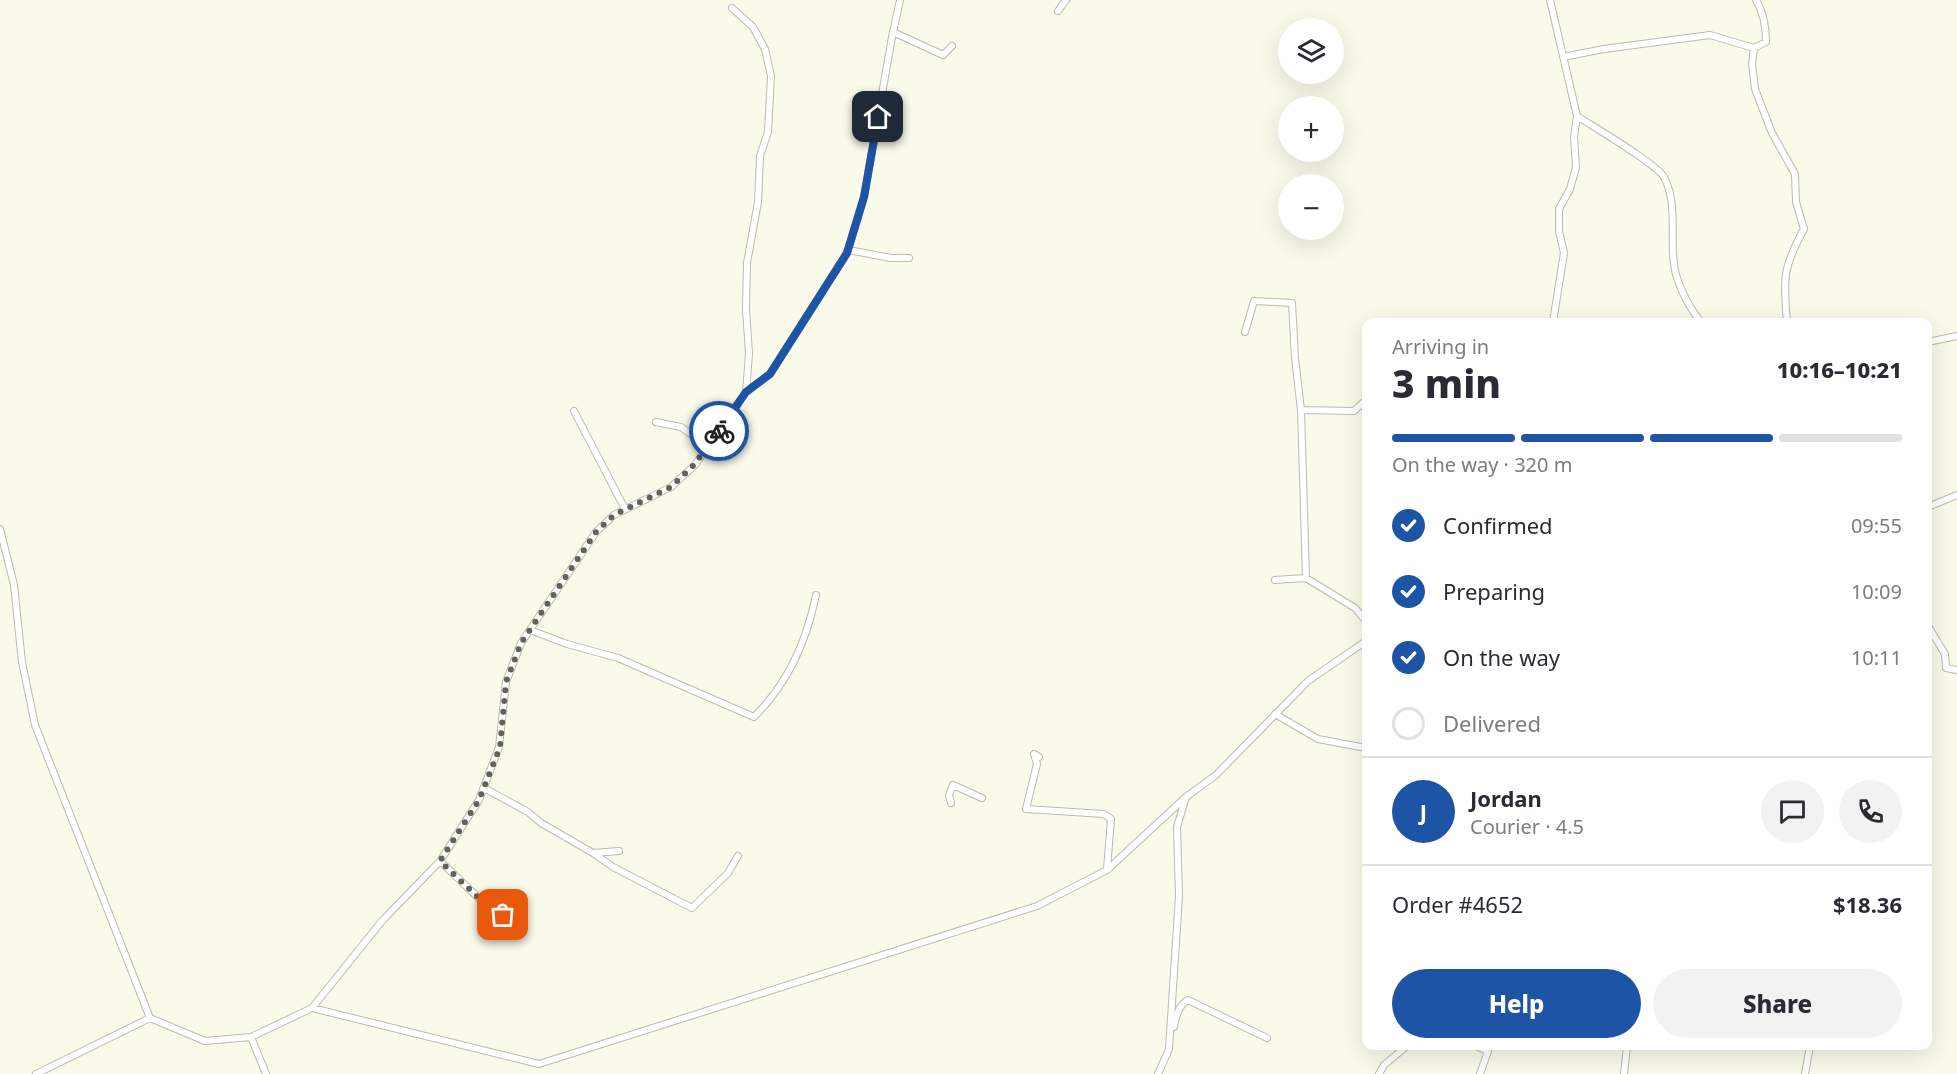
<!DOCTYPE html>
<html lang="en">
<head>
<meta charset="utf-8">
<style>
	:root { --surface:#fff; --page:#f2f2f3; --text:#2b2b33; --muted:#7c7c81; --line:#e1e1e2; --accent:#1e54a6 }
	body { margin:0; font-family:"Noto Sans",sans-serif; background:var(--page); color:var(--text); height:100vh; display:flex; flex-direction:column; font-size:22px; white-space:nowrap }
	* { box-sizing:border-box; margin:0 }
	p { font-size:20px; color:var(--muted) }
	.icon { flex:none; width:33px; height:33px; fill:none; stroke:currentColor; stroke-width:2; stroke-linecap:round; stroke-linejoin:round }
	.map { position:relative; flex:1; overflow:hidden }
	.side { position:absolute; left:1362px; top:318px; width:570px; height:732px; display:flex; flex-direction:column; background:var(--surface); border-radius:12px; box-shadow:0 6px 24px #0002 }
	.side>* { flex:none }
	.fabs { position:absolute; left:1278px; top:18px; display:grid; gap:12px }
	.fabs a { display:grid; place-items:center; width:66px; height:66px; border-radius:50%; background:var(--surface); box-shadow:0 6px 24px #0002; font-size:30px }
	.pin { position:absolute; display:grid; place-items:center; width:51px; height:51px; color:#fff; margin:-26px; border-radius:12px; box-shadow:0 3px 9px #0006 }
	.courier { position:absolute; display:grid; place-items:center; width:60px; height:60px; margin:-30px; border:4px solid #1e54a6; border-radius:50%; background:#fff; color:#222; box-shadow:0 2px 8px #0007 }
	.headline em { font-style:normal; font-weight:800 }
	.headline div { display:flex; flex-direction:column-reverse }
	.headline { display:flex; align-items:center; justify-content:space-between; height:102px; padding:0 30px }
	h1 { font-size:39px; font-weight:800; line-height:45px }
	.bar { display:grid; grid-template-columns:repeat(4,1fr); gap:9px 6px; align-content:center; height:72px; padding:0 30px }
	.bar i { height:8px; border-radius:4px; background:var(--line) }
	.bar .selected { background:var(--accent) }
	.bar p { grid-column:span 4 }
	.line { display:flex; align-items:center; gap:15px; padding:0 30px; border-top:2px solid var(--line) }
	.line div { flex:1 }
	.round { display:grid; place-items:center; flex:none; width:63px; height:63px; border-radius:32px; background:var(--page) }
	ol { padding:0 30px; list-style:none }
	li { display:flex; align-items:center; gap:18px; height:66px }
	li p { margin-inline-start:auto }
	li .icon { padding:6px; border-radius:50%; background:var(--accent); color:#fff; stroke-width:4 }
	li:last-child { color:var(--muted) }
	li i { width:33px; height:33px; border:3px solid var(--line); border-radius:50% }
	.cta { display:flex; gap:12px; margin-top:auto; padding:12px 30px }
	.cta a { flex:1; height:69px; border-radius:36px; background:var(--accent); color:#fff; font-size:24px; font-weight:800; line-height:69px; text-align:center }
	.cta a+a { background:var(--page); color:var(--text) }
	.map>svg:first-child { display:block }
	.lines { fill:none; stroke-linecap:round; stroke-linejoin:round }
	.minor-casing { stroke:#bbbcac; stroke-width:8 }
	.minor { stroke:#fff; stroke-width:6 }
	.done { stroke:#626259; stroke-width:6; stroke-dasharray:0 10.8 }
	.route { stroke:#1e54a6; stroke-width:8 }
</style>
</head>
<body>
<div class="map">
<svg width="1957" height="1074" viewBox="0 0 1957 1074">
	<rect width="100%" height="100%" fill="#f9faea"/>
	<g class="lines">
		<defs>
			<path id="minor" d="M1550,0L1577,116L1574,137L1576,167L1570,189L1559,209V231L1564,253L1553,322
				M732,8L753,27L765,49L771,76L768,132L760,156L758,202L747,263L746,309L749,354L746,392
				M1058,11L1066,0
				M893,32L943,55L952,46
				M1754,48L1752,64L1755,89L1772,133L1795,174L1796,202L1804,229C1783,267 1783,279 1787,322
				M1563,57L1604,49L1710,35L1754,48L1766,42C1766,27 1764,13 1756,0
				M1577,116C1592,126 1657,164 1664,177C1680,208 1667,245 1677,278C1682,293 1691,310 1701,322
				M848,250L891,258H909
				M1245,332L1254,301L1292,303L1295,358L1301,410L1306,578
				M1928,342L1957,336
				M1301,410L1354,411L1366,400
				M574,411L625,509
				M656,422L681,427L708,446
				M1928,507L1957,495
				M0,529L14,585L22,662L35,725L150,1018
				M1275,580L1306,578L1355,608L1366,621
				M1928,626L1945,654L1946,668L1957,670
				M530,630L567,644L618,658L754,717C788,683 806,643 816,595
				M1275,714L1318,739L1366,748
				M1039,757L1034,754L1037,764L1026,809L1104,814L1111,819L1107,869
				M484,788L528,812L541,823L593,853L619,851
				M951,803L949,795L953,785L982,798
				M593,853L613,867L692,908L728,873L738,856
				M440,861L488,907L517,923
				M312,1008L382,921L440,861L479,800L499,747L506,682L521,643L596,532L614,515L671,487L695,465L746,392L770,374L847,253L864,197L892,37L900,0
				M1174,1027C1176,1016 1178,1006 1188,1000L1267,1038
				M251,1037L266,1074
				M1476,1046L1488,1051
				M36,1074L150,1018L205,1041L251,1037L312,1008L539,1064L1037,906L1107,870L1186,797L1216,775L1308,681L1366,641
				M1158,1074L1169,1049L1179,896L1177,827L1185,800
				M1379,1074L1384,1065L1407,1046
				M1480,1074L1488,1051V1046
				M1624,1074L1627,1046
				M1805,1074L1810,1046"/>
		</defs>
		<use href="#minor" class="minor-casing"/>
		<use href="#minor" class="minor"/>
	</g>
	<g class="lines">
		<path class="done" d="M503,915L488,907L440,861L479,800L500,747L506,682L521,643L596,532L614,515L671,487L694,465L719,431"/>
		<path class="route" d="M719,431L746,392L770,374L847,253L864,197L878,117"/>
	</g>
</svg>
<div class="fabs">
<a><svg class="icon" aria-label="layers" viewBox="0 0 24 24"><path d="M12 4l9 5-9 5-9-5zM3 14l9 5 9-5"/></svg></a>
<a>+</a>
<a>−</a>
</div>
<div class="pin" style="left:503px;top:915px;background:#ea580c"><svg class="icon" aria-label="bag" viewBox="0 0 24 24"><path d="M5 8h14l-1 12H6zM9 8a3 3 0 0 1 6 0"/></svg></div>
<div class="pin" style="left:878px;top:117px;background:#1f2937"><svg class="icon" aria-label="home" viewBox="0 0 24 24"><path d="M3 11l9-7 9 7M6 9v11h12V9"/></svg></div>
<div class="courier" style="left:719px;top:431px"><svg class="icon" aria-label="bike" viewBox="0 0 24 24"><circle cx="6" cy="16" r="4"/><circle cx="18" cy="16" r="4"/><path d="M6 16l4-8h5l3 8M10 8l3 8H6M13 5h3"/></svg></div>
<section class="side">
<div class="headline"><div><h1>3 min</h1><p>Arriving in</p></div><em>10:16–10:21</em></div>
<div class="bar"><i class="selected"></i><i class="selected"></i><i class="selected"></i><i></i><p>On the way · 320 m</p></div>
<ol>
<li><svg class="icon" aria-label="check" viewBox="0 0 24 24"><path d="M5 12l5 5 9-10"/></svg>Confirmed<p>09:55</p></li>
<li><svg class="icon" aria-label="check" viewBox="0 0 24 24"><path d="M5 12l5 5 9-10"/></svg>Preparing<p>10:09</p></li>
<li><svg class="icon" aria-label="check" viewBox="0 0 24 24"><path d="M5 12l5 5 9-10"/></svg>On the way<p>10:11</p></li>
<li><i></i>Delivered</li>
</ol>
<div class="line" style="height:108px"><b class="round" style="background:var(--accent);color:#fff">J</b><div><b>Jordan</b><p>Courier · 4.5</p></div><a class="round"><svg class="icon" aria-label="chat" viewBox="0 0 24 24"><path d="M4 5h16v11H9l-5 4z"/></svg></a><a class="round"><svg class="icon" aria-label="phone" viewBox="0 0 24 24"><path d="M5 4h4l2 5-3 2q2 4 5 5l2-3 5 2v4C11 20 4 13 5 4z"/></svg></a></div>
<div class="line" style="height:78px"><div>Order #4652</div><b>$18.36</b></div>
<div class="cta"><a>Help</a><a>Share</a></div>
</section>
</div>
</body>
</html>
